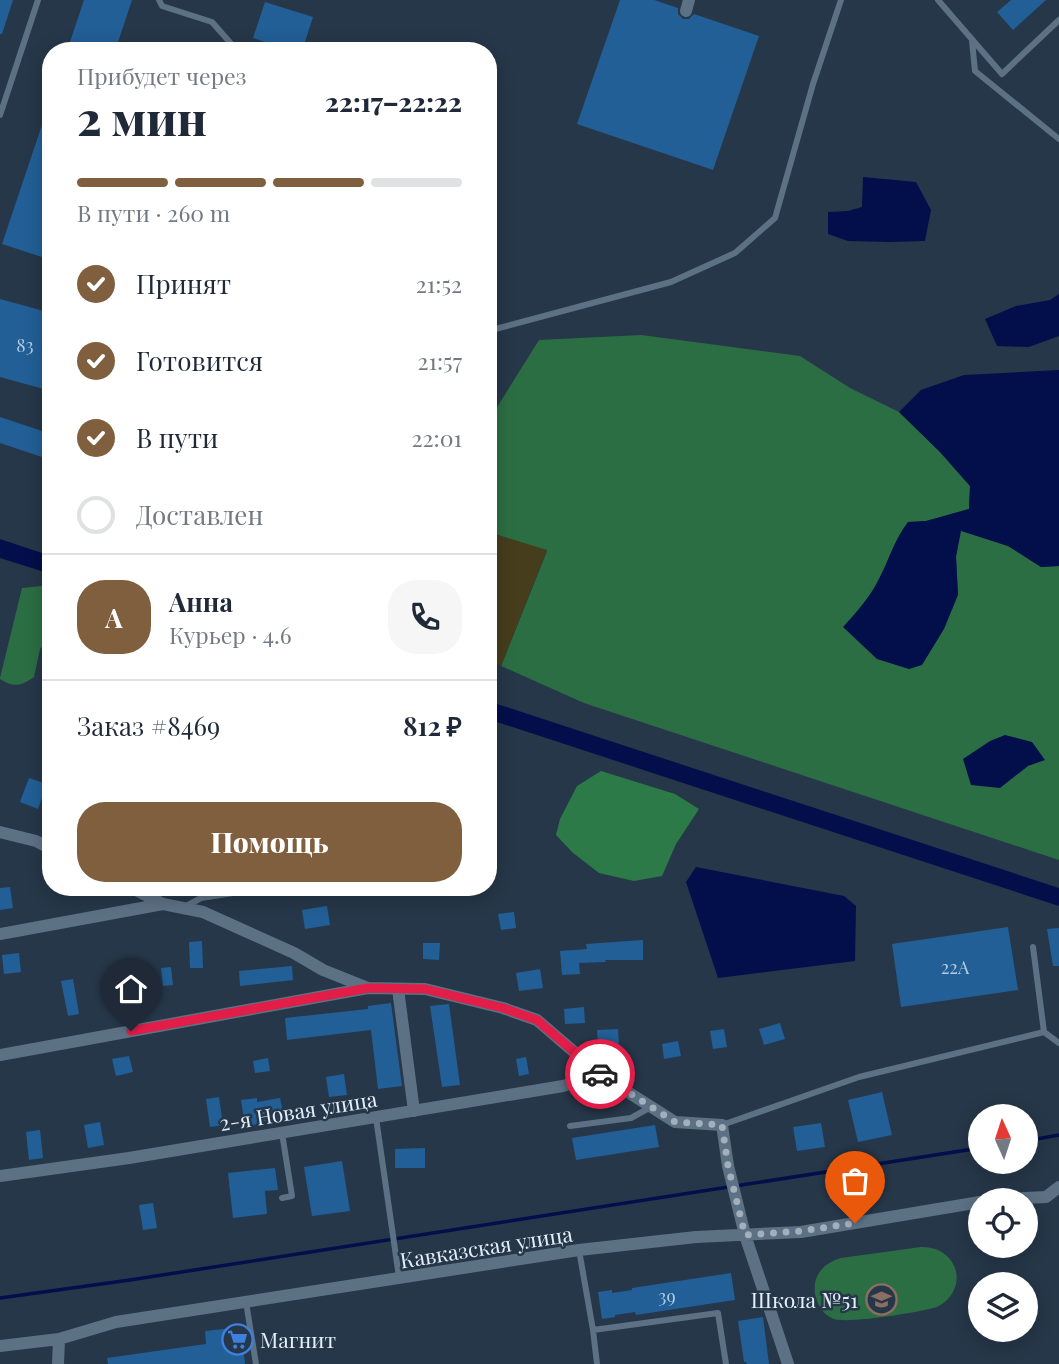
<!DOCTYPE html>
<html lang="ru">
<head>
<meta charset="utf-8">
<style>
	:root { --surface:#fff; --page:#f6f6f7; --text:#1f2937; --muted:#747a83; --line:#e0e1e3; --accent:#805f3f }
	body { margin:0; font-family:"Playfair Display",serif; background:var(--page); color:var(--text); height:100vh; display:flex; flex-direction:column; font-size:26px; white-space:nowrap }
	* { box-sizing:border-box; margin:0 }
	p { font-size:23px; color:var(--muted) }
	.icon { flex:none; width:38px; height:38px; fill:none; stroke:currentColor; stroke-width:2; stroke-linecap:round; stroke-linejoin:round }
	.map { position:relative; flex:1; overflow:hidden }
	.panel { position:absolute; left:42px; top:42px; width:455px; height:854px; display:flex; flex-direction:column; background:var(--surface); border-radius:28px; box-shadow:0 4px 18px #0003 }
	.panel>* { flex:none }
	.needle { width:46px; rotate:357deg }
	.fabs { position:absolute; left:968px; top:1104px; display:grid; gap:14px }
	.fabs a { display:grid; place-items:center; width:70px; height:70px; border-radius:50%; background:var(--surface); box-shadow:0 4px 18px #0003; font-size:35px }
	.pin { position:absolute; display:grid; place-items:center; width:60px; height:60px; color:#fff; margin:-72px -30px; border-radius:50% 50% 50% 0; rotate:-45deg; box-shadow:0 0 7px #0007 }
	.pin .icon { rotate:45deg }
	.courier { position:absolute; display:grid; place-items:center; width:70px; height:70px; margin:-35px; border:5px solid #e11d48; border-radius:50%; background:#fff; color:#222; box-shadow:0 2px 9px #0007 }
	.overview em { font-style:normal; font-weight:800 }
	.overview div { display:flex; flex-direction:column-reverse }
	.overview { display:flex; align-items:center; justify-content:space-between; height:119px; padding:0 35px }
	h1 { font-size:46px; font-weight:800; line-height:52px }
	.bar { display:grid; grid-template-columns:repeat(4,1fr); gap:10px 7px; align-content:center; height:84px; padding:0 35px }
	.bar i { height:9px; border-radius:5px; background:var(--line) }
	.bar .on { background:var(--accent) }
	.bar p { grid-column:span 4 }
	.line { display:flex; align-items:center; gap:18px; padding:0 35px; border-top:2px solid var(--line) }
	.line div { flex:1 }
	.round { display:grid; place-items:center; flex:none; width:74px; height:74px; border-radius:28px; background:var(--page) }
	ol { padding:0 35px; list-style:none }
	li { display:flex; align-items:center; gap:21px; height:77px }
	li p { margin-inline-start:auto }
	li .icon { padding:7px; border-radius:50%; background:var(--accent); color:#fff; stroke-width:4 }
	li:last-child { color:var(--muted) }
	li i { width:38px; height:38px; border:4px solid var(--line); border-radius:50% }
	.cta { display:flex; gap:14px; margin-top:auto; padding:14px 35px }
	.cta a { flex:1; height:80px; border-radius:28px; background:var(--accent); color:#fff; font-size:28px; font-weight:800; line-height:80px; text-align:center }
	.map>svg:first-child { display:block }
	.green { fill:#2c6e43 }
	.forest { fill:#2c7a48 }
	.sand { fill:#463d1d }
	.water { fill:#020f4a }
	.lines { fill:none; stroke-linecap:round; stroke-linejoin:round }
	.stream { stroke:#020f4a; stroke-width:3.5 }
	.building { fill:#225f96 }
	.service { stroke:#5d7185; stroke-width:6 }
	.minor { stroke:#5d7185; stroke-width:12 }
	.done { stroke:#a2afbc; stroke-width:7; stroke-dasharray:0 12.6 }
	.route { stroke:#e11d48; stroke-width:9 }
	.labels { text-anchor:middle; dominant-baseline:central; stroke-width:5; stroke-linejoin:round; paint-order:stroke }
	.number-label { font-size:18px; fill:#b4cbe1 }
	.street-label { font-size:21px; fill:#e4effa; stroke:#263749 }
	.poi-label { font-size:21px; fill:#e4effa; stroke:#263749; text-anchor:end }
</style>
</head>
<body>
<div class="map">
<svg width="1059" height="1364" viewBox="0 0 1059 1364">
	<rect width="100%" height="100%" fill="#263749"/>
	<path class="green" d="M641,335L800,356L850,388L899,412L940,452L970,486L969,509L926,521L908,522C894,541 890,557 880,577C871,596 857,612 844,627L958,595L956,557L960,530L1008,546L1041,567L1059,566V860L584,703L501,666L547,551L488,532V429L494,412L539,340Z
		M42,586L51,591V639H48L40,649L34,677C21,686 14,688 0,679V678L22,588Z
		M921,1247C958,1246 971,1289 937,1307C921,1312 848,1324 834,1319C817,1313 809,1288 819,1273C824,1265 832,1261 841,1258Z"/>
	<path class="forest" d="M601,771L675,794L699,809L676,844L662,876L634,881L599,873L572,852L556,835L560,819L577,786Z"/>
	<path class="sand" d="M488,532L547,550L501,666L488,661Z"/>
	<path class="water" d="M863,177L916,182L931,210L925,241L890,242L848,241L828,234V212L848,211L862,207Z
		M1059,294V336L1029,347L997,346L985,319L1016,306L1050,300Z
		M1059,370V566L1041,567L1008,546L961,531L956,557L958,595L944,629L922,665L909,669L877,659L843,627C857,612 871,596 880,577C890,557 894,541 908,522L926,521L969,509L970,486L940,452L899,412L921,390L964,375Z
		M0,539L51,556V574L0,558Z
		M488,701L1059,888V906L488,719Z
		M1005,735L1032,742L1045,760L1028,766L1000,788L971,785L963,759L990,741Z
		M696,867L844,896L856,906L855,961L718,978L686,882Z"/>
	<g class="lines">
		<path class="stream" d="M1026,1141L1059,1135
			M0,1298L130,1280L980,1148"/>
	</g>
	<path class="building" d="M0,0H13L2,34H0Z
		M84,0H132L115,51H67Z
		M620,0H654L678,8V14L683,19H689L694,14L759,36L713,170L577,124Z
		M1011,0H1046L1013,30L997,12Z
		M265,2L313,17L302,51H291L253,38Z
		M49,104H51V241L45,258L2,244Z
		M0,299L51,313V391L0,377Z
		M0,417L51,434V460L0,443Z
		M29,778L47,784L38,809L20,802Z
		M10,887L13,908L0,910V888Z
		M327,906L330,925L305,929L302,910Z
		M514,912L516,928L501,930L498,914Z
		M1008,927L1018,990L901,1007L892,944Z
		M1059,928V966H1053L1047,929Z
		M643,940V960H605L606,962L579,963L580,974L562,975L560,951L587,949L586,944Z
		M202,941L203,968H190L189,942Z
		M423,943H440L439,960L423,959Z
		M19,953L21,972L4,974L2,955Z
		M292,966L293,980L240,986L239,971Z
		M171,967L173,985L163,986L161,968Z
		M540,969L543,988L519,991L516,973Z
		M73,979L79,1014L68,1016L61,981Z
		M391,1003L402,1086L378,1089L371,1030L287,1040L285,1018L368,1009V1006Z
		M449,1004L460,1085L442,1087L430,1006Z
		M584,1007L585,1023L565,1024L564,1009Z
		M780,1023L785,1039L764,1045L759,1029Z
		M618,1029L619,1045L598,1046L597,1030Z
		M724,1029L727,1047L713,1049L710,1031Z
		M678,1041L681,1056L664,1059L662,1044Z
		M129,1056L133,1072L116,1076L112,1059Z
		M526,1057L529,1074L519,1076L516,1059Z
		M268,1058L270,1071L255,1073L253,1061Z
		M344,1074L347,1095L329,1097L326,1077Z
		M882,1092L892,1135L858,1142L848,1100Z
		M219,1097L223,1125L210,1127L206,1099Z
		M257,1098V1102L280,1098L284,1117L260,1122L261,1124L245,1126L241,1100Z
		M100,1122L104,1145L88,1148L84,1125Z
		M821,1123L825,1147L797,1151L793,1127Z
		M655,1125L659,1147L576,1160L572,1138Z
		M40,1130L43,1158L29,1160L26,1132Z
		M425,1148V1168H395V1149Z
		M342,1161L350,1211L312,1216L304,1167Z
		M275,1168L278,1190L265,1191L267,1214L233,1218L228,1173Z
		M153,1203L157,1228L143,1230L139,1205Z
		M731,1273L735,1300L636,1315L635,1312L615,1315V1317L602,1319L598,1292L612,1290V1293L632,1290V1288Z
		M763,1317L769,1364H747L746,1362H744L738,1321Z
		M241,1327L245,1364H108L107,1358L206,1344L205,1331Z"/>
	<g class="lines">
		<path class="service" d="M159,0L162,6L212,22L234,47V51
			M938,0L1002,74L1059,20
			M972,41L975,71L1059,139
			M0,115L38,0
			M488,331L671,282L735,253L775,218L813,84L841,0
			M186,906L201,898L272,887
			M1044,1032L1059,1043
			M376,1118L399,1277
			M722,1125L859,1077L1044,1032L1033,947
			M570,1126L631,1118L651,1107
			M282,1133L292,1196L282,1198
			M579,1250L593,1330L718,1313L726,1364
			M246,1302L256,1364
			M593,1330L597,1364"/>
		<path class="minor" d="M686,11L689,0
			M0,832L36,841L51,849
			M130,887L163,904L203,912L294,953L323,970L368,988L425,989L503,1008L537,1020L601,1075L675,1122L722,1125L728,1166L745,1235L788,1364
			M0,934L163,904
			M398,989L414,1111
			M0,1055L368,988
			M0,1176L129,1158L563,1086L601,1075
			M985,1200L1046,1197L1059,1187
			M0,1346L59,1339L116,1322L579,1250L696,1237L801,1232L980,1202
			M58,1364L59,1339"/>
	</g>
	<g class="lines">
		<path class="done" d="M600,1074L675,1122L722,1125L728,1166L745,1235L802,1231L855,1223"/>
		<path class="route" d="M131,1031L368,988L425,989L503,1008L537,1020L600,1074"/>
	</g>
	<defs>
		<symbol id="school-ring" viewBox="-11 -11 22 22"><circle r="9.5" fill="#263749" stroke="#8d6e63" stroke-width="1.5"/><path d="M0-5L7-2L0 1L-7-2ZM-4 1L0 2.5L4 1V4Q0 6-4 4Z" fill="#8d6e63"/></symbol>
		<symbol id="supermarket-ring" viewBox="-11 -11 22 22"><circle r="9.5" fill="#263749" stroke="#3f7fe0" stroke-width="1.5"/><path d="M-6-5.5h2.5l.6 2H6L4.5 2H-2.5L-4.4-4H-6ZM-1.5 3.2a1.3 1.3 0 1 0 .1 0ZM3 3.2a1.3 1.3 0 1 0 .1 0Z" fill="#3f7fe0"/></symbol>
	</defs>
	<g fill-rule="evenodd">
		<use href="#school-ring" x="864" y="1282" width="35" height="35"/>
		<use href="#supermarket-ring" x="220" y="1322" width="35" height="35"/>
	</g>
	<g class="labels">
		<g class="number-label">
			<text x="25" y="345">83</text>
			<text x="955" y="967">22А</text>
			<text x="667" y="1296">39</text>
		</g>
		<g class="street-label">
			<text transform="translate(298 1110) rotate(-9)">2-я Новая улица</text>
			<text transform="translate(486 1246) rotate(-9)">Кавказская улица</text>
		</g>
		<g class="poi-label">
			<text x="858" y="1299">Школа №51</text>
			<text x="260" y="1339" text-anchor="start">Магнит</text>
		</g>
	</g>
</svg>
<div class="fabs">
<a><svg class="needle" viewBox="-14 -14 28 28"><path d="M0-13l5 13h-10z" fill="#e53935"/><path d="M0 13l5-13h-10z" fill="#747a83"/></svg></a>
<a><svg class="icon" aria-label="locate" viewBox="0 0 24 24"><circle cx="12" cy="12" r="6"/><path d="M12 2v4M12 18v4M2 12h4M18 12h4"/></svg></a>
<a><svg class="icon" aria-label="layers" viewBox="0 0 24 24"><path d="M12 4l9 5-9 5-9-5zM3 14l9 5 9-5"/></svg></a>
</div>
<div class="pin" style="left:855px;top:1223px;background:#ea580c"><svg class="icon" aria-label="bag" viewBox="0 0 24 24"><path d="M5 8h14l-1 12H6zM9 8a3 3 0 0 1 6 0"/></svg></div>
<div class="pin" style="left:131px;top:1031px;background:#1f2937"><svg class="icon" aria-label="home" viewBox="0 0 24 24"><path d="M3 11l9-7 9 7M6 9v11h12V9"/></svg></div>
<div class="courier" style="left:600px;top:1074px"><svg class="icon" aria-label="car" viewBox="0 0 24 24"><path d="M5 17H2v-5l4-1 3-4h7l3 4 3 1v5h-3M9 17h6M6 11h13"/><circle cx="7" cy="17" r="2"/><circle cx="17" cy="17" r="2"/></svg></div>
<section class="panel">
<div class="overview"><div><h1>2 мин</h1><p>Прибудет через</p></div><em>22:17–22:22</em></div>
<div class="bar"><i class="on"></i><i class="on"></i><i class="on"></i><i></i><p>В пути · 260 m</p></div>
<ol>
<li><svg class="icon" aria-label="check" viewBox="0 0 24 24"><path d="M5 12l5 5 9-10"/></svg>Принят<p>21:52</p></li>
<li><svg class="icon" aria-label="check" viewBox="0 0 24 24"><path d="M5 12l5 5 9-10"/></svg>Готовится<p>21:57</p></li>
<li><svg class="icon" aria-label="check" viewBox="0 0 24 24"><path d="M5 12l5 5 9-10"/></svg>В пути<p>22:01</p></li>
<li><i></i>Доставлен</li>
</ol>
<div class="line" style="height:126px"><b class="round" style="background:var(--accent);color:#fff">А</b><div><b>Анна</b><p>Курьер · 4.6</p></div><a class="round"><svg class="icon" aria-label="phone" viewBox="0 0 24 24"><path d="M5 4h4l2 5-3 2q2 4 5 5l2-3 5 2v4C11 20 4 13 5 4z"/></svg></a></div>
<div class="line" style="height:91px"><div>Заказ #8469</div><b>812 ₽</b></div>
<div class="cta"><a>Помощь</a></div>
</section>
</div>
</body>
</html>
